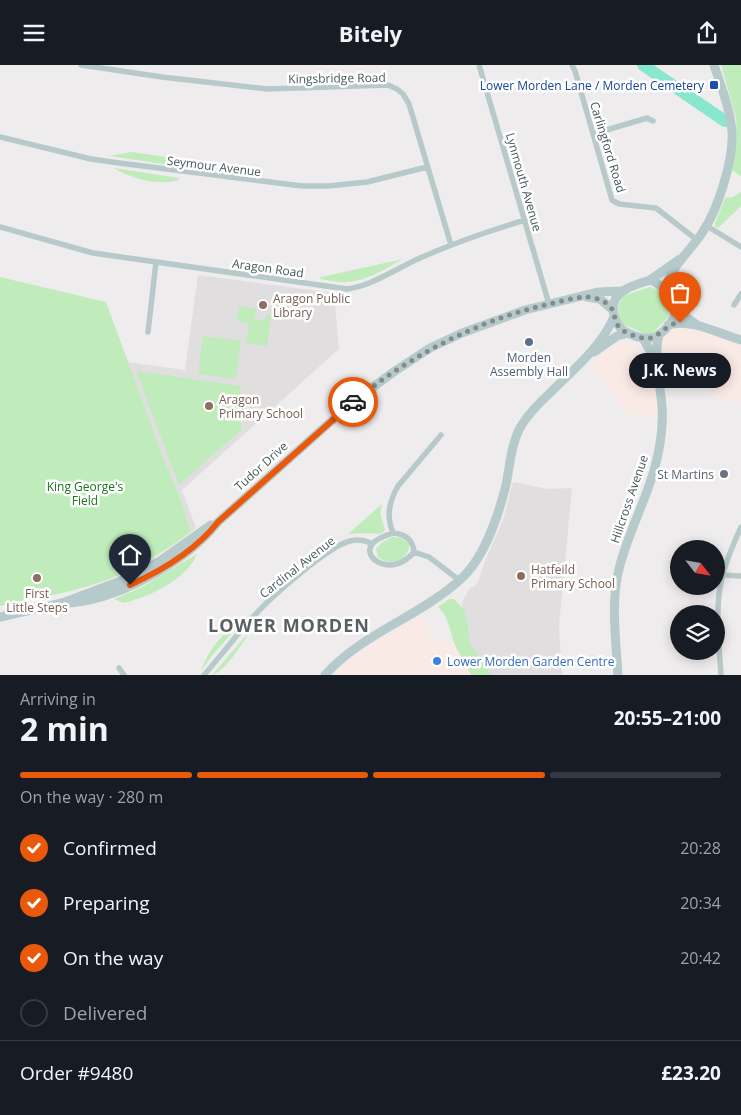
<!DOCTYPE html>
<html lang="en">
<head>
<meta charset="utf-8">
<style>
	:root { --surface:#171b24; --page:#20242c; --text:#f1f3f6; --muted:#9ea1a6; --line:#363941; --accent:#ea580c }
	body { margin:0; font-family:"Open Sans",sans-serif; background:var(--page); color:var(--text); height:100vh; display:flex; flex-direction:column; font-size:19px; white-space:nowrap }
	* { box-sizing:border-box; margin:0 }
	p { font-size:16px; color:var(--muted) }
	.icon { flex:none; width:28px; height:28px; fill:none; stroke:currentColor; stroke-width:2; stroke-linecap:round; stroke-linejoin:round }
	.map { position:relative; height:610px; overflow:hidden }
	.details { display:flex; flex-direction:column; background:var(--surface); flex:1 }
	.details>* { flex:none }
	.needle { width:32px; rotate:121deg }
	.buttons { position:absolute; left:670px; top:475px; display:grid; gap:10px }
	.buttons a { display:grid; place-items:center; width:55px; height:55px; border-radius:50%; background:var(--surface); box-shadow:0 2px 12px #0003; font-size:25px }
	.pin { position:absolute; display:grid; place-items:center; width:42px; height:42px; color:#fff; margin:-51px -21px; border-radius:50% 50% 50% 0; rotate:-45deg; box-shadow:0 0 5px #0007 }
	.pin .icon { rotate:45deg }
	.courier { position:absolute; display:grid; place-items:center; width:50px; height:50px; margin:-25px; border:4px solid #ea580c; border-radius:50%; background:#fff; color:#222; box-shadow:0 1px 6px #0007 }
	.bubble { position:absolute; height:35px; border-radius:18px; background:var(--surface); box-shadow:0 2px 12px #0003; font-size:16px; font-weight:700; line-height:35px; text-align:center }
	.overview em { font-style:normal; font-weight:700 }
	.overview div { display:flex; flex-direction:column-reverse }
	.overview { display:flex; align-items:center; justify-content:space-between; height:85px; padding:0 20px }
	h1 { font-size:32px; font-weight:700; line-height:38px }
	.bar { display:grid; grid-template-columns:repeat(4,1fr); gap:8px 5px; align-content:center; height:60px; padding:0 20px }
	.bar i { height:6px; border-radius:4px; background:var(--line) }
	.bar .active { background:var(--accent) }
	.bar p { grid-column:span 4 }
	.line { display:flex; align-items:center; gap:12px; padding:0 20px; border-top:1px solid var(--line) }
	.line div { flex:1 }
	ol { padding:0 20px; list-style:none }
	li { display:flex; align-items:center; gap:15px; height:55px }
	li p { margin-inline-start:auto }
	li .icon { padding:5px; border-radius:50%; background:var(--accent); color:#fff; stroke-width:4 }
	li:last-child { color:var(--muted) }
	li i { width:28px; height:28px; border:2px solid var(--line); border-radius:50% }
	header { display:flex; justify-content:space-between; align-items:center; height:65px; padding:0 20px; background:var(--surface); font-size:22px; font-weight:700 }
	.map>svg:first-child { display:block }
	.commercial { fill:#faeae5 }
	.education { fill:#e0dedf }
	.green { fill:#c0ecbc }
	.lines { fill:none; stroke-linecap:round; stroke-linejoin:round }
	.river { stroke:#8ae7cf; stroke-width:12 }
	.street { stroke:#b8c9c9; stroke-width:5.5 }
	.secondary { stroke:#b6cacb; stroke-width:9 }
	.done { stroke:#818c8d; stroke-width:5; stroke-dasharray:0 9 }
	.route { stroke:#ea580c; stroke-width:6 }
	.transit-dot { fill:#1a4fb4; stroke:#fff; stroke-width:2 }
	.education-dot { fill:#8d6e63; stroke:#fff; stroke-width:2 }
	.service-dot { fill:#5c6f8a; stroke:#fff; stroke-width:2 }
	.worship-dot { fill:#6b7280; stroke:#fff; stroke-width:2 }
	.shop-dot { fill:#3f7fe0; stroke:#fff; stroke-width:2 }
	.labels { text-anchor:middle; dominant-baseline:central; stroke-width:5; stroke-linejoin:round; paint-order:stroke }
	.street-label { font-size:12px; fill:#465959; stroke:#fff }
	.transit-label { font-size:12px; fill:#164399; stroke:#fff; text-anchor:end }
	.education-label { font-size:12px; fill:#785e54; stroke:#fff; text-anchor:start }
	.service-label { font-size:12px; fill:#4e5e75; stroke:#fff }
	.worship-label { font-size:12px; fill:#5b616d; stroke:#fff; text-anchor:end }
	.park-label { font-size:12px; fill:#1b761d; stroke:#fff }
	.shop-label { font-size:12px; fill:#366cbe; stroke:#fff; text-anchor:start }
	.district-label { font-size:18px; font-weight:bold; letter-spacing:1px; fill:#596061; stroke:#fff }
</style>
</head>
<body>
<header><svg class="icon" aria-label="menu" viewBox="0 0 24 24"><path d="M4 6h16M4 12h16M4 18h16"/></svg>Bitely<svg class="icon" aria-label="share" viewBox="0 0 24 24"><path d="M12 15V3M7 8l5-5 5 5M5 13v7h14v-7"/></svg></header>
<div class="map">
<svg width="741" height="610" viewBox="0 0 741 610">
	<rect width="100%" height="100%" fill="#efecee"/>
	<path class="commercial" d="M676,262L696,266L741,280V337L715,333L714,323L663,311L660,279L663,272L671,265Z
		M618,278H628L636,282L644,291L652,311L655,321L657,352L629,350L590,301Z
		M421,551L438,578L444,575L448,581L455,577L472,610H334L349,595L365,584Z"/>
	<path class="education" d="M198,210L334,228L339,284L182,425L196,463L191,467L177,424L164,395L127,297L185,305Z
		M513,417L548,424L572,423L559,561L562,610H484L467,574L463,554L462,540L463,535L469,524L476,520L479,514L485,496L503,455Z"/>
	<path class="green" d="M721,0H741V111L732,105L737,71L736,53Z
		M131,87L166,92L189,101V103L110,91Z
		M114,103L179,113V115C158,121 132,114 114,103Z
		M741,127V141L718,163L715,161V158L725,133L733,132Z
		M403,194C385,204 366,217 344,217C336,217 328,215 320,214L321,212Z
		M0,212L106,237L164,395L177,424L191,467C167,485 141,501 112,513C76,527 37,533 0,541Z
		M650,222L659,225L670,245L668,252L652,269H646L622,259L619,255L618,241L623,231Z
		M239,241L256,244L255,254L264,255L269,248L271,249L267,281L246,278L249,258L237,256Z
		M203,271L241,276L236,314L198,309Z
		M136,306L241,321L237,345L242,364L179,420Z
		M382,439L380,448L385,465C384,466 383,467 382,468C380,469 354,468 348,469Z
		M392,472C399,472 404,473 409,479C410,496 390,502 378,492L376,484L381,478Z
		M197,489C188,514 147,533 123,538L114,534L142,522Z
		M449,534H454L465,545L470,578L491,610H471C466,599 459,589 454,578C450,566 448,550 438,542Z
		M245,553L211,592L201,606C210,581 224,567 245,553Z
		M250,566C242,579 226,606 212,610Z"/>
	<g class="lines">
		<path class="river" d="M643,0L725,56"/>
		<path class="street" d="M81,0L162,12L267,24L388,20L397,24L403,29L409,39L451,180
			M479,0L549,239
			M572,0L575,6L612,135L619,139L656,143L697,175
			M593,69L647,53L653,56
			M0,72L91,94L119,98L302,121H328L367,117L427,102
			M707,161L741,182
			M0,162L93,188L347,224C374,220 395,204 420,193C454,178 489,166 525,155
			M734,240L741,229
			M148,267L156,197
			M393,468C406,469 413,475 414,487C393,513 361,494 372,479C377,473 387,470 393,468Z
			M393,468C386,451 389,437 398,421L441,370
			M414,487L429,492L459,515
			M722,510L741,511
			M119,603L124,610
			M204,610C221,591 236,570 254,551C270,533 328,481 350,476C358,474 365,475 372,479
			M721,610C719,577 714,541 723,509C727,493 734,478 741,462"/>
		<path class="secondary" d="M650,215C660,218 665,224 669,233C672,237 675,242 675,247C674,257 660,273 650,273C642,274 631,270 624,266C618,262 616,257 614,250C608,227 633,220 650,215Z
			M650,215L680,194
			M665,224C671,202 690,186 702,168C718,145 734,94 732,66C730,44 721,21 714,0
			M587,232L600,234L613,245
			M675,244L697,260
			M668,260C692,253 719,269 741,275
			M643,273L655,295
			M594,287L617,271L628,268
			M62,538C114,538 186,497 218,457L355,335L395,306L430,283L462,268L525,245L598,227L622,226
			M0,552L62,538L118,517L160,496L211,460
			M325,610C362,568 422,551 463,512C485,491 499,448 506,420C510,400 511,379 521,361C529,348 540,337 551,327C574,304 601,282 614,252
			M618,610C616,575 610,535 620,500C631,459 654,421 660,378C662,366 663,353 662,341C660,316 653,294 659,269"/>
	</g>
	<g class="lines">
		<path class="done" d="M353,337C411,290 476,256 549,239C560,237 574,232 586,232C595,232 607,236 612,244C615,248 614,254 617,259C621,267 634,271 643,273C659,276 664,258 680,258"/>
		<path class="route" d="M130,520C163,505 196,485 218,457L353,337"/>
	</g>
	<rect class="transit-dot" x="709" y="15" width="10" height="10" rx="2.5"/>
	<g class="education-dot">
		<circle cx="263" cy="240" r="5"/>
		<circle cx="209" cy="341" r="5"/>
		<circle cx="521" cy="511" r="5"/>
		<circle cx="37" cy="513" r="5"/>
	</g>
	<circle class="service-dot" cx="529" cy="277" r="5"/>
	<circle class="worship-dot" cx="724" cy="409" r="5"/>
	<circle class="shop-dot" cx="437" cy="596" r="5"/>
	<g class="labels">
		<g class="street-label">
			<text transform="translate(337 13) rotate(-1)">Kingsbridge Road</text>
			<text transform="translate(608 82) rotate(73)">Carlingford Road</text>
			<text transform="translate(214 101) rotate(7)">Seymour Avenue</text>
			<text transform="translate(524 117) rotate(74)">Lynmouth Avenue</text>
			<text transform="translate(268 203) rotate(8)">Aragon Road</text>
			<text transform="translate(261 401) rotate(-42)">Tudor Drive</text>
			<text transform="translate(629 434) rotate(-71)">Hillcross Avenue</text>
			<text transform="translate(297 502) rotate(-38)">Cardinal Avenue</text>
		</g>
		<g class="transit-label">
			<text x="704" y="20">Lower Morden Lane / Morden Cemetery</text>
		</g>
		<g class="education-label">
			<text x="273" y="233">Aragon Public<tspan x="273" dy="14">Library</tspan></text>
			<text x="219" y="334">Aragon<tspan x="219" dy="14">Primary School</tspan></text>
			<text x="531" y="504">Hatfeild<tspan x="531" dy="14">Primary School</tspan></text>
			<text x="37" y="528" text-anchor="middle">First<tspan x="37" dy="14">Little Steps</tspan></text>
		</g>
		<g class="service-label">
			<text x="529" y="292">Morden<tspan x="529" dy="14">Assembly Hall</tspan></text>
		</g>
		<g class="worship-label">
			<text x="714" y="409">St Martins</text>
		</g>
		<g class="park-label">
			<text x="85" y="421">King George's<tspan x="85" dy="14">Field</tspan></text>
		</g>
		<g class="shop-label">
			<text x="447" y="596">Lower Morden Garden Centre</text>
		</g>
		<g class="district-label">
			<text x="289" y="560">LOWER MORDEN</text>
		</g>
	</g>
</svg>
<div class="buttons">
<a><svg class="needle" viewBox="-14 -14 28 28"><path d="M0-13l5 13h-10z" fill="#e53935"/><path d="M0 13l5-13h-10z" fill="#9ea1a6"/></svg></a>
<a><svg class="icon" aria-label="layers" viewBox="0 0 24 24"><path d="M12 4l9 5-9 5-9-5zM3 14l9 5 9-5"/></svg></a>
</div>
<div class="pin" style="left:680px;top:258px;background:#ea580c"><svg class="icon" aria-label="bag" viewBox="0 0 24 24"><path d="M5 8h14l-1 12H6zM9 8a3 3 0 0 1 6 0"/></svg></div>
<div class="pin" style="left:130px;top:520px;background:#1f2937"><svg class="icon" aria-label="home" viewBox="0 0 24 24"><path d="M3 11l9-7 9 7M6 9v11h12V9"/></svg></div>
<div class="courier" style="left:353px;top:337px"><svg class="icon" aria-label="car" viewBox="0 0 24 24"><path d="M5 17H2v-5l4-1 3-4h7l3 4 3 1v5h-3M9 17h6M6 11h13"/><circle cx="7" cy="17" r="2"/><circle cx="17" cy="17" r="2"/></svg></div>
<div class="bubble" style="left:629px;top:288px;width:102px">J.K. News</div>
</div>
<section class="details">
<div class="overview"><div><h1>2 min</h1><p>Arriving in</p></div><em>20:55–21:00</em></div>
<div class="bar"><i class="active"></i><i class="active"></i><i class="active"></i><i></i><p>On the way · 280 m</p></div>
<ol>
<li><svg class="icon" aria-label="check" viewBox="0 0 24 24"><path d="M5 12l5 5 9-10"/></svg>Confirmed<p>20:28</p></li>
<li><svg class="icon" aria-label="check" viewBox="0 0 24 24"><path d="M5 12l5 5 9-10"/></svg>Preparing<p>20:34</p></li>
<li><svg class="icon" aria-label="check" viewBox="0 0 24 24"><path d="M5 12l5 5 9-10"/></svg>On the way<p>20:42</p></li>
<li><i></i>Delivered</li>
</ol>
<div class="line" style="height:65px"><div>Order #9480</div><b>£23.20</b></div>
</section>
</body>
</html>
